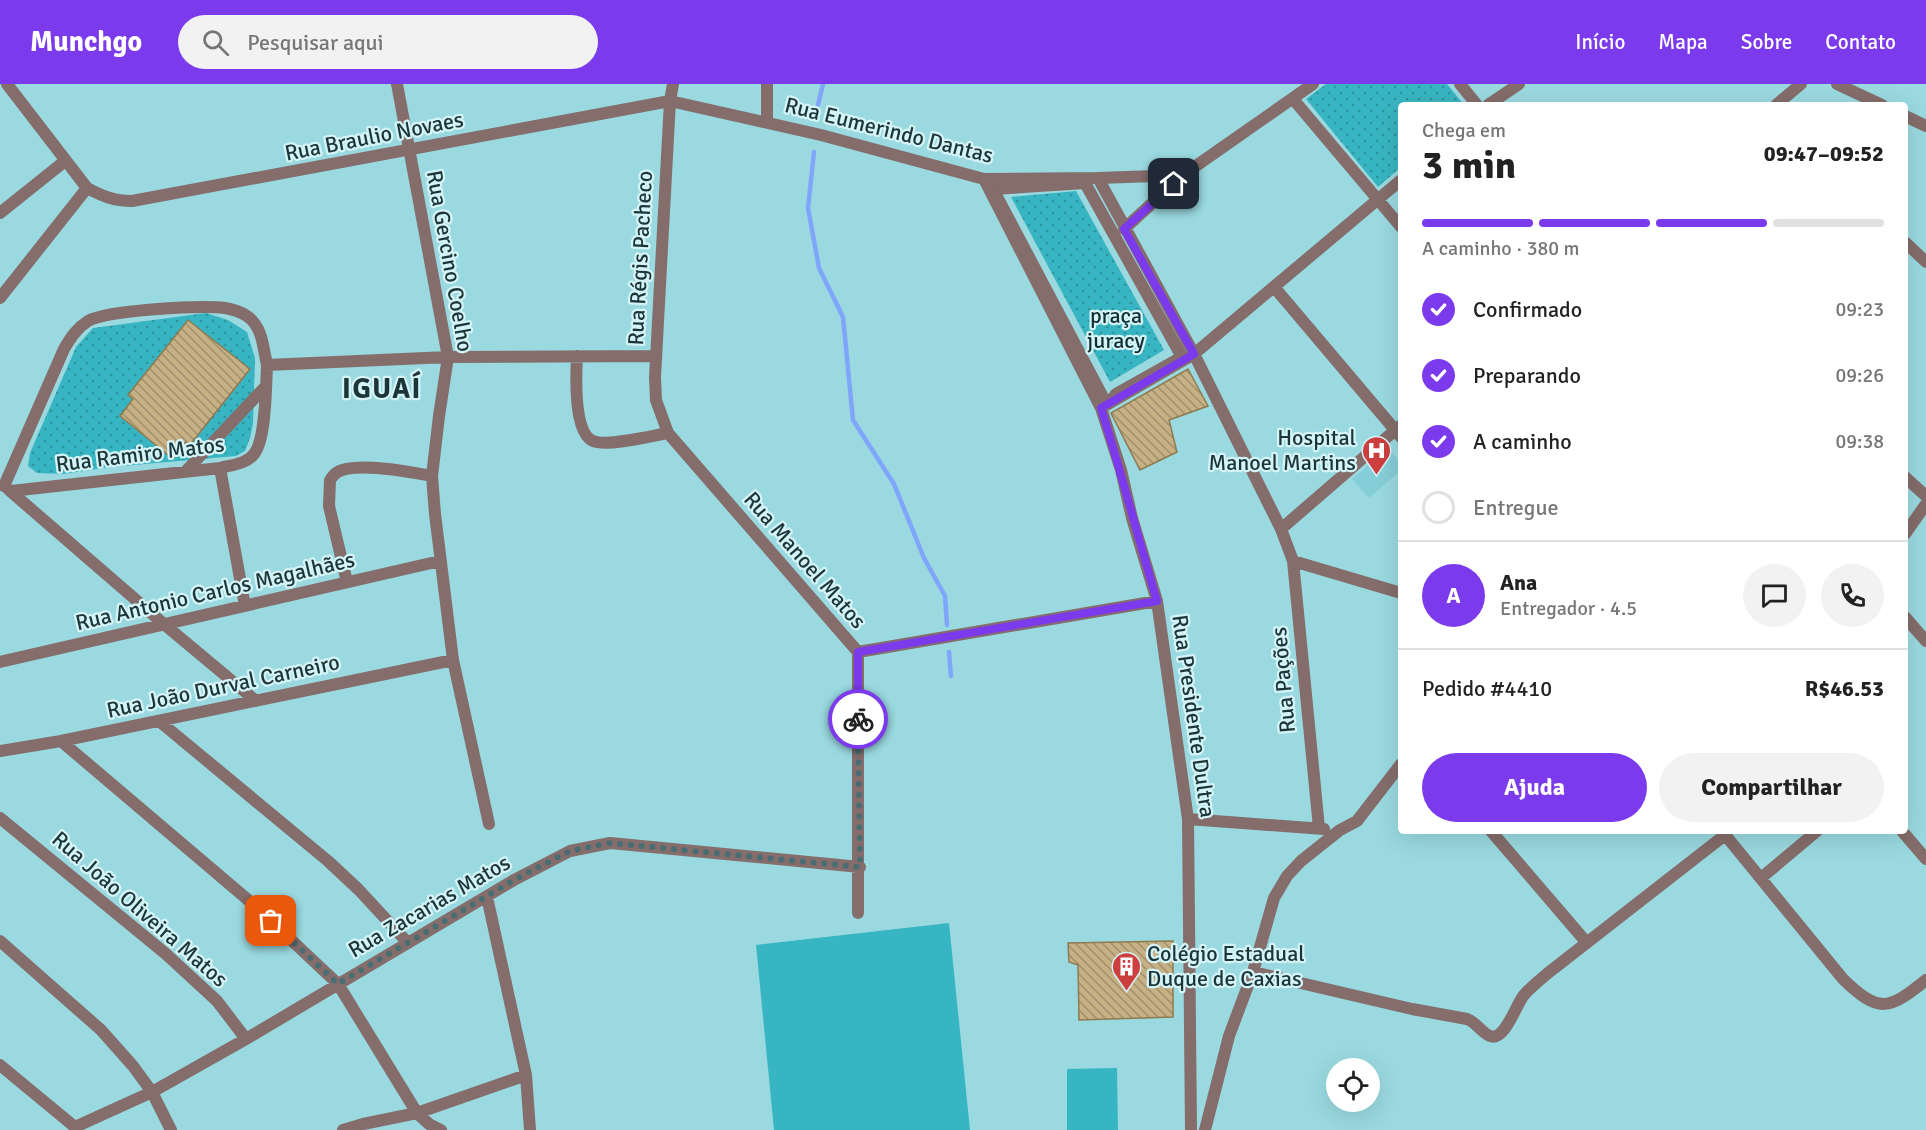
<!DOCTYPE html>
<html lang="pt">
<head>
<meta charset="utf-8">
<style>
	:root { --surface:#fff; --page:#f2f2f2; --text:#222; --muted:#767676; --line:#e0e0e0; --accent:#7c3aed }
	body { margin:0; font-family:Signika,sans-serif; background:var(--page); color:var(--text); height:100vh; display:flex; flex-direction:column; font-size:22px; white-space:nowrap }
	* { box-sizing:border-box; margin:0 }
	p { font-size:20px; color:var(--muted) }
	.icon { flex:none; width:33px; height:33px; fill:none; stroke:currentColor; stroke-width:2; stroke-linecap:round; stroke-linejoin:round }
	.map { position:relative; flex:1; overflow:hidden }
	.sheet { position:absolute; left:1398px; top:18px; width:510px; height:732px; display:flex; flex-direction:column; background:var(--surface); border-radius:6px; box-shadow:0 6px 24px #0002 }
	.sheet>* { flex:none }
	.controls { position:absolute; left:1326px; top:974px; display:grid; gap:12px }
	.controls a { display:grid; place-items:center; width:54px; height:54px; border-radius:50%; background:var(--surface); box-shadow:0 6px 24px #0002; font-size:30px }
	.pin { position:absolute; display:grid; place-items:center; width:51px; height:51px; color:#fff; margin:-26px; border-radius:12px; box-shadow:0 3px 9px #0006 }
	.courier { position:absolute; display:grid; place-items:center; width:60px; height:60px; margin:-30px; border:4px solid #7c3aed; border-radius:50%; background:#fff; color:#222; box-shadow:0 2px 8px #0007 }
	.head em { font-style:normal; font-weight:700 }
	.head div { display:flex; flex-direction:column-reverse }
	.head { display:flex; align-items:center; justify-content:space-between; height:102px; padding:0 24px }
	h1 { font-size:39px; font-weight:700; line-height:45px }
	.bar { display:grid; grid-template-columns:repeat(4,1fr); gap:9px 6px; align-content:center; height:72px; padding:0 24px }
	.bar i { height:8px; border-radius:4px; background:var(--line) }
	.bar .on { background:var(--accent) }
	.bar p { grid-column:span 4 }
	.line { display:flex; align-items:center; gap:15px; padding:0 24px; border-top:2px solid var(--line) }
	.line div { flex:1 }
	.round { display:grid; place-items:center; flex:none; width:63px; height:63px; border-radius:32px; background:var(--page) }
	ol { padding:0 24px; list-style:none }
	li { display:flex; align-items:center; gap:18px; height:66px }
	li p { margin-inline-start:auto }
	li .icon { padding:6px; border-radius:50%; background:var(--accent); color:#fff; stroke-width:4 }
	li:last-child { color:var(--muted) }
	li i { width:33px; height:33px; border:3px solid var(--line); border-radius:50% }
	.action { display:flex; gap:12px; margin-top:auto; padding:12px 24px }
	.action a { flex:1; height:69px; border-radius:36px; background:var(--accent); color:#fff; font-size:24px; font-weight:700; line-height:69px; text-align:center }
	.action a+a { background:var(--page); color:var(--text) }
	header { display:flex; align-items:center; gap:36px; box-sizing:border-box; height:84px; padding:0 30px; background:var(--accent); color:#fff }
	header strong { font-size:28px }
	nav { display:flex; gap:33px; margin-inline-start:auto; font-size:21px }
	.search { width:420px; height:54px; background:var(--page); display:flex; align-items:center; gap:15px; box-sizing:border-box; padding:0 21px; border-radius:33px; color:var(--muted); font-size:22px }
	.map>svg:first-child { display:block }
	.built { fill:#86ced7 }
	.grass { fill:#38b5c2 }
	.park { fill:url(#park-dots) }
	.lines { fill:none; stroke-linecap:round; stroke-linejoin:round }
	.stream { stroke:#80a6fb; stroke-width:4.5 }
	.building { fill:url(#building-back-hatch); stroke:#8e7a50; stroke-width:1.5 }
	.pedestrian { stroke:#846d6b; stroke-width:12 }
	.minor { stroke:#846d6b; stroke-width:12 }
	.tertiary { stroke:#846d6b; stroke-width:12 }
	.done { stroke:#486e73; stroke-width:6; stroke-dasharray:0 10.8 }
	.route { stroke:#7c3aed; stroke-width:8 }
	.labels { text-anchor:middle; dominant-baseline:central; stroke-width:4.5; stroke-linejoin:round; paint-order:stroke }
	.street-label { font-size:22px; fill:#1c3538; stroke:#d5f4f7 }
	.park-label { font-size:22px; fill:#0f3034; stroke:#d5f4f7 }
	.poi-label { font-size:22px; fill:#1c3538; stroke:#d5f4f7; text-anchor:end }
	.district-label { font-size:28px; font-weight:bold; letter-spacing:1.5px; fill:#1c3538; stroke:#d5f4f7 }
</style>
</head>
<body>
<header>
<strong>Munchgo</strong>
<div class="search"><svg class="icon" aria-label="search" viewBox="0 0 24 24"><circle cx="10" cy="10" r="6"/><path d="M15 15l6 6"/></svg>Pesquisar aqui</div>
<nav><a>Início</a><a>Mapa</a><a>Sobre</a><a>Contato</a></nav>
</header>
<div class="map">
<svg width="1926" height="1046" viewBox="0 0 1926 1046">
	<defs>
		<pattern id="park-dots" width="8" height="8" patternUnits="userSpaceOnUse" patternTransform="scale(1.5)"><rect width="8" height="8" fill="#38b5c2"/><path d="M2 2h.1M6 6h.1" fill="none" stroke="#2e949f" stroke-width="1.8" stroke-linecap="round"/></pattern>
		<pattern id="building-back-hatch" width="6" height="6" patternUnits="userSpaceOnUse" patternTransform="scale(1.5)"><rect width="6" height="6" fill="#c6b084"/><path d="M-1 5l2 2M0 0l6 6M5-1l2 2" fill="none" stroke="#a0906d"/></pattern>
	</defs>
	<rect width="100%" height="100%" fill="#9ad9e0"/>
	<path class="built" d="M1388,364L1401,379V386L1369,414L1352,395Z"/>
	<path class="grass" d="M949,839L970,1046H774L756,861Z
		M1117,984L1118,1046H1067V985Z"/>
	<path class="park" d="M1326,0H1447L1464,21H1401V83L1378,103L1306,15Z
		M1076,107L1164,266L1110,298L1011,113Z
		M206,229L228,236L247,248L255,274L253,340L250,354L245,367L236,372L110,383L63,390L37,389L28,382L30,369L76,263L93,244Z"/>
	<g class="lines">
		<path class="stream" d="M818,21L823,0
			M814,68L808,124L819,184L843,233L853,336L894,400L924,474L945,512L947,541
			M949,568L951,592"/>
	</g>
	<path class="building" d="M188,236L250,285L190,361L186,358L173,375L120,332L133,315L128,311Z
		M1188,285L1208,322L1169,336L1177,368L1140,386L1111,329Z
		M1173,857V933L1079,936L1078,881L1069,878L1068,859Z"/>
	<g class="lines">
		<path class="pedestrian" d="M1085,99L1182,273L1116,310L1109,319L1104,315L993,105Z"/>
		<path class="minor" d="M397,0L448,273L439,332L432,392L435,430L453,576L489,740
			M673,0L670,17L655,293L656,316L668,349L858,568V829
			M767,0V38
			M1837,0L1882,21
			M1293,15L1401,143
			M1776,21L1801,0
			M1905,32L1926,42
			M1098,94L1194,270L1281,445L1293,477L1319,744
			M984,95L1101,324L1121,386L1132,434L1157,517L1188,735L1191,1046
			M0,129L65,77
			M1124,145L1183,91
			M1905,158L1926,178
			M1274,203L1401,353
			M0,214L87,104
			M577,272C576,290 573,349 593,357C608,363 651,352 668,349
			M1101,324L1194,270L1401,96
			M220,384L245,522
			M186,387L265,303
			M1905,393L1926,412
			M4,402L64,265C71,253 77,244 88,237C107,226 201,221 225,224C231,225 241,228 247,232C263,243 263,264 267,281
			M9,406L165,541L256,617
			M11,407L220,384C231,381 247,380 254,370C266,356 266,301 267,281L448,273L655,272
			M1281,445L1400,342
			M1905,450L1926,420
			M1293,477L1401,509
			M347,498L329,422L330,396C330,395 336,389 336,389C354,377 411,388 432,392
			M1905,533L1926,557
			M858,568L1157,517
			M0,578L440,477
			M159,637L328,777L359,806L408,859
			M61,657L254,821L338,900L417,1029L429,1040L441,1046
			M0,667L61,657L453,576
			M0,734L166,870L217,917L246,955
			M1188,735L1324,745
			M1491,747L1587,859
			M1722,747L1843,895C1879,930 1889,926 1926,896
			M1902,747L1926,775
			M1761,794L1817,747
			M487,813L526,991L530,1046
			M0,857L101,946L133,982L152,1008L171,1046
			M1253,888L1412,925L1467,935C1477,939 1481,948 1490,952C1505,958 1516,920 1524,911C1531,903 1540,896 1548,889L1725,751
			M0,981L75,1043L152,1008L246,955L514,796L570,767L610,759L860,783
			M343,1046L363,1040L417,1029L526,991
			M1205,1046L1229,952L1253,888L1274,814L1287,792L1301,777L1340,746L1357,737L1401,680"/>
		<path class="tertiary" d="M7,0L87,104C102,112 114,117 132,117L670,17L821,51L984,95L1098,94L1183,91L1313,0
			M1460,0L1477,21
			M1488,21L1519,0"/>
	</g>
	<g class="lines">
		<path class="done" d="M271,837L338,900L514,796L570,767L610,759L860,783L858,635"/>
		<path class="route" d="M858,635V568L1157,517C1138,453 1121,388 1101,324L1194,270L1124,145L1174,100"/>
	</g>
	<defs>
		<symbol id="hospital-pin" viewBox="-11 -11 22 30"><path d="M0 17L-7.5 6A9.5 9.5 0 1 1 7.5 6Z" fill="#cd3e3e" stroke="#d5f4f7"/><path d="M-5-5h3v3.5h4V-5h3V5h-3V1.5h-4V5h-3Z" fill="#fff"/></symbol>
		<symbol id="building-pin" viewBox="-11 -11 22 30"><path d="M0 17L-7.5 6A9.5 9.5 0 1 1 7.5 6Z" fill="#cd3e3e" stroke="#d5f4f7"/><path d="M-4-6H4V6H1V3H-1V6H-4ZM-2.5-4.3h1.7v1.8h-1.7ZM.8-4.3h1.7v1.8H.8ZM-2.5-1h1.7V.8h-1.7ZM.8-1h1.7V.8H.8Z" fill="#fff"/></symbol>
	</defs>
	<g fill-rule="evenodd">
		<use href="#hospital-pin" x="1360" y="350" width="33" height="45"/>
		<use href="#building-pin" x="1110" y="866" width="33" height="45"/>
	</g>
	<g class="labels">
		<g class="street-label">
			<text transform="translate(889 46) rotate(14)">Rua Eumerindo Dantas</text>
			<text transform="translate(374 52) rotate(-11)">Rua Braulio Novaes</text>
			<text transform="translate(640 174) rotate(-87)">Rua Régis Pacheco</text>
			<text transform="translate(450 177) rotate(80)">Rua Gercino Coelho</text>
			<text transform="translate(140 370) rotate(-7)">Rua Ramiro Matos</text>
			<text transform="translate(805 476) rotate(49)">Rua Manoel Matos</text>
			<text transform="translate(215 507) rotate(-13)">Rua Antonio Carlos Magalhães</text>
			<text transform="translate(1283 596) rotate(-95)">Rua Pações</text>
			<text transform="translate(223 602) rotate(-12)">Rua João Durval Carneiro</text>
			<text transform="translate(1194 632) rotate(82)">Rua Presidente Dultra</text>
			<text transform="translate(429 822) rotate(-30)">Rua Zacarias Matos</text>
			<text transform="translate(140 825) rotate(41)">Rua João Oliveira Matos</text>
		</g>
		<g class="park-label">
			<text x="1116" y="231">praça<tspan x="1116" dy="25">juracy</tspan></text>
		</g>
		<g class="poi-label">
			<text x="1356" y="353">Hospital<tspan x="1356" dy="25">Manoel Martins</tspan></text>
			<text x="1147" y="869" text-anchor="start">Colégio Estadual<tspan x="1147" dy="25">Duque de Caxias</tspan></text>
		</g>
		<g class="district-label">
			<text x="382" y="305">IGUAÍ</text>
		</g>
	</g>
</svg>
<div class="controls">
<a><svg class="icon" aria-label="locate" viewBox="0 0 24 24"><circle cx="12" cy="12" r="6"/><path d="M12 2v4M12 18v4M2 12h4M18 12h4"/></svg></a>
</div>
<div class="pin" style="left:271px;top:837px;background:#ea580c"><svg class="icon" aria-label="bag" viewBox="0 0 24 24"><path d="M5 8h14l-1 12H6zM9 8a3 3 0 0 1 6 0"/></svg></div>
<div class="pin" style="left:1174px;top:100px;background:#1f2937"><svg class="icon" aria-label="home" viewBox="0 0 24 24"><path d="M3 11l9-7 9 7M6 9v11h12V9"/></svg></div>
<div class="courier" style="left:858px;top:635px"><svg class="icon" aria-label="bike" viewBox="0 0 24 24"><circle cx="6" cy="16" r="4"/><circle cx="18" cy="16" r="4"/><path d="M6 16l4-8h5l3 8M10 8l3 8H6M13 5h3"/></svg></div>
<section class="sheet">
<div class="head"><div><h1>3 min</h1><p>Chega em</p></div><em>09:47–09:52</em></div>
<div class="bar"><i class="on"></i><i class="on"></i><i class="on"></i><i></i><p>A caminho · 380 m</p></div>
<ol>
<li><svg class="icon" aria-label="check" viewBox="0 0 24 24"><path d="M5 12l5 5 9-10"/></svg>Confirmado<p>09:23</p></li>
<li><svg class="icon" aria-label="check" viewBox="0 0 24 24"><path d="M5 12l5 5 9-10"/></svg>Preparando<p>09:26</p></li>
<li><svg class="icon" aria-label="check" viewBox="0 0 24 24"><path d="M5 12l5 5 9-10"/></svg>A caminho<p>09:38</p></li>
<li><i></i>Entregue</li>
</ol>
<div class="line" style="height:108px"><b class="round" style="background:var(--accent);color:#fff">A</b><div><b>Ana</b><p>Entregador · 4.5</p></div><a class="round"><svg class="icon" aria-label="chat" viewBox="0 0 24 24"><path d="M4 5h16v11H9l-5 4z"/></svg></a><a class="round"><svg class="icon" aria-label="phone" viewBox="0 0 24 24"><path d="M5 4h4l2 5-3 2q2 4 5 5l2-3 5 2v4C11 20 4 13 5 4z"/></svg></a></div>
<div class="line" style="height:78px"><div>Pedido #4410</div><b>R$46.53</b></div>
<div class="action"><a>Ajuda</a><a>Compartilhar</a></div>
</section>
</div>
</body>
</html>
